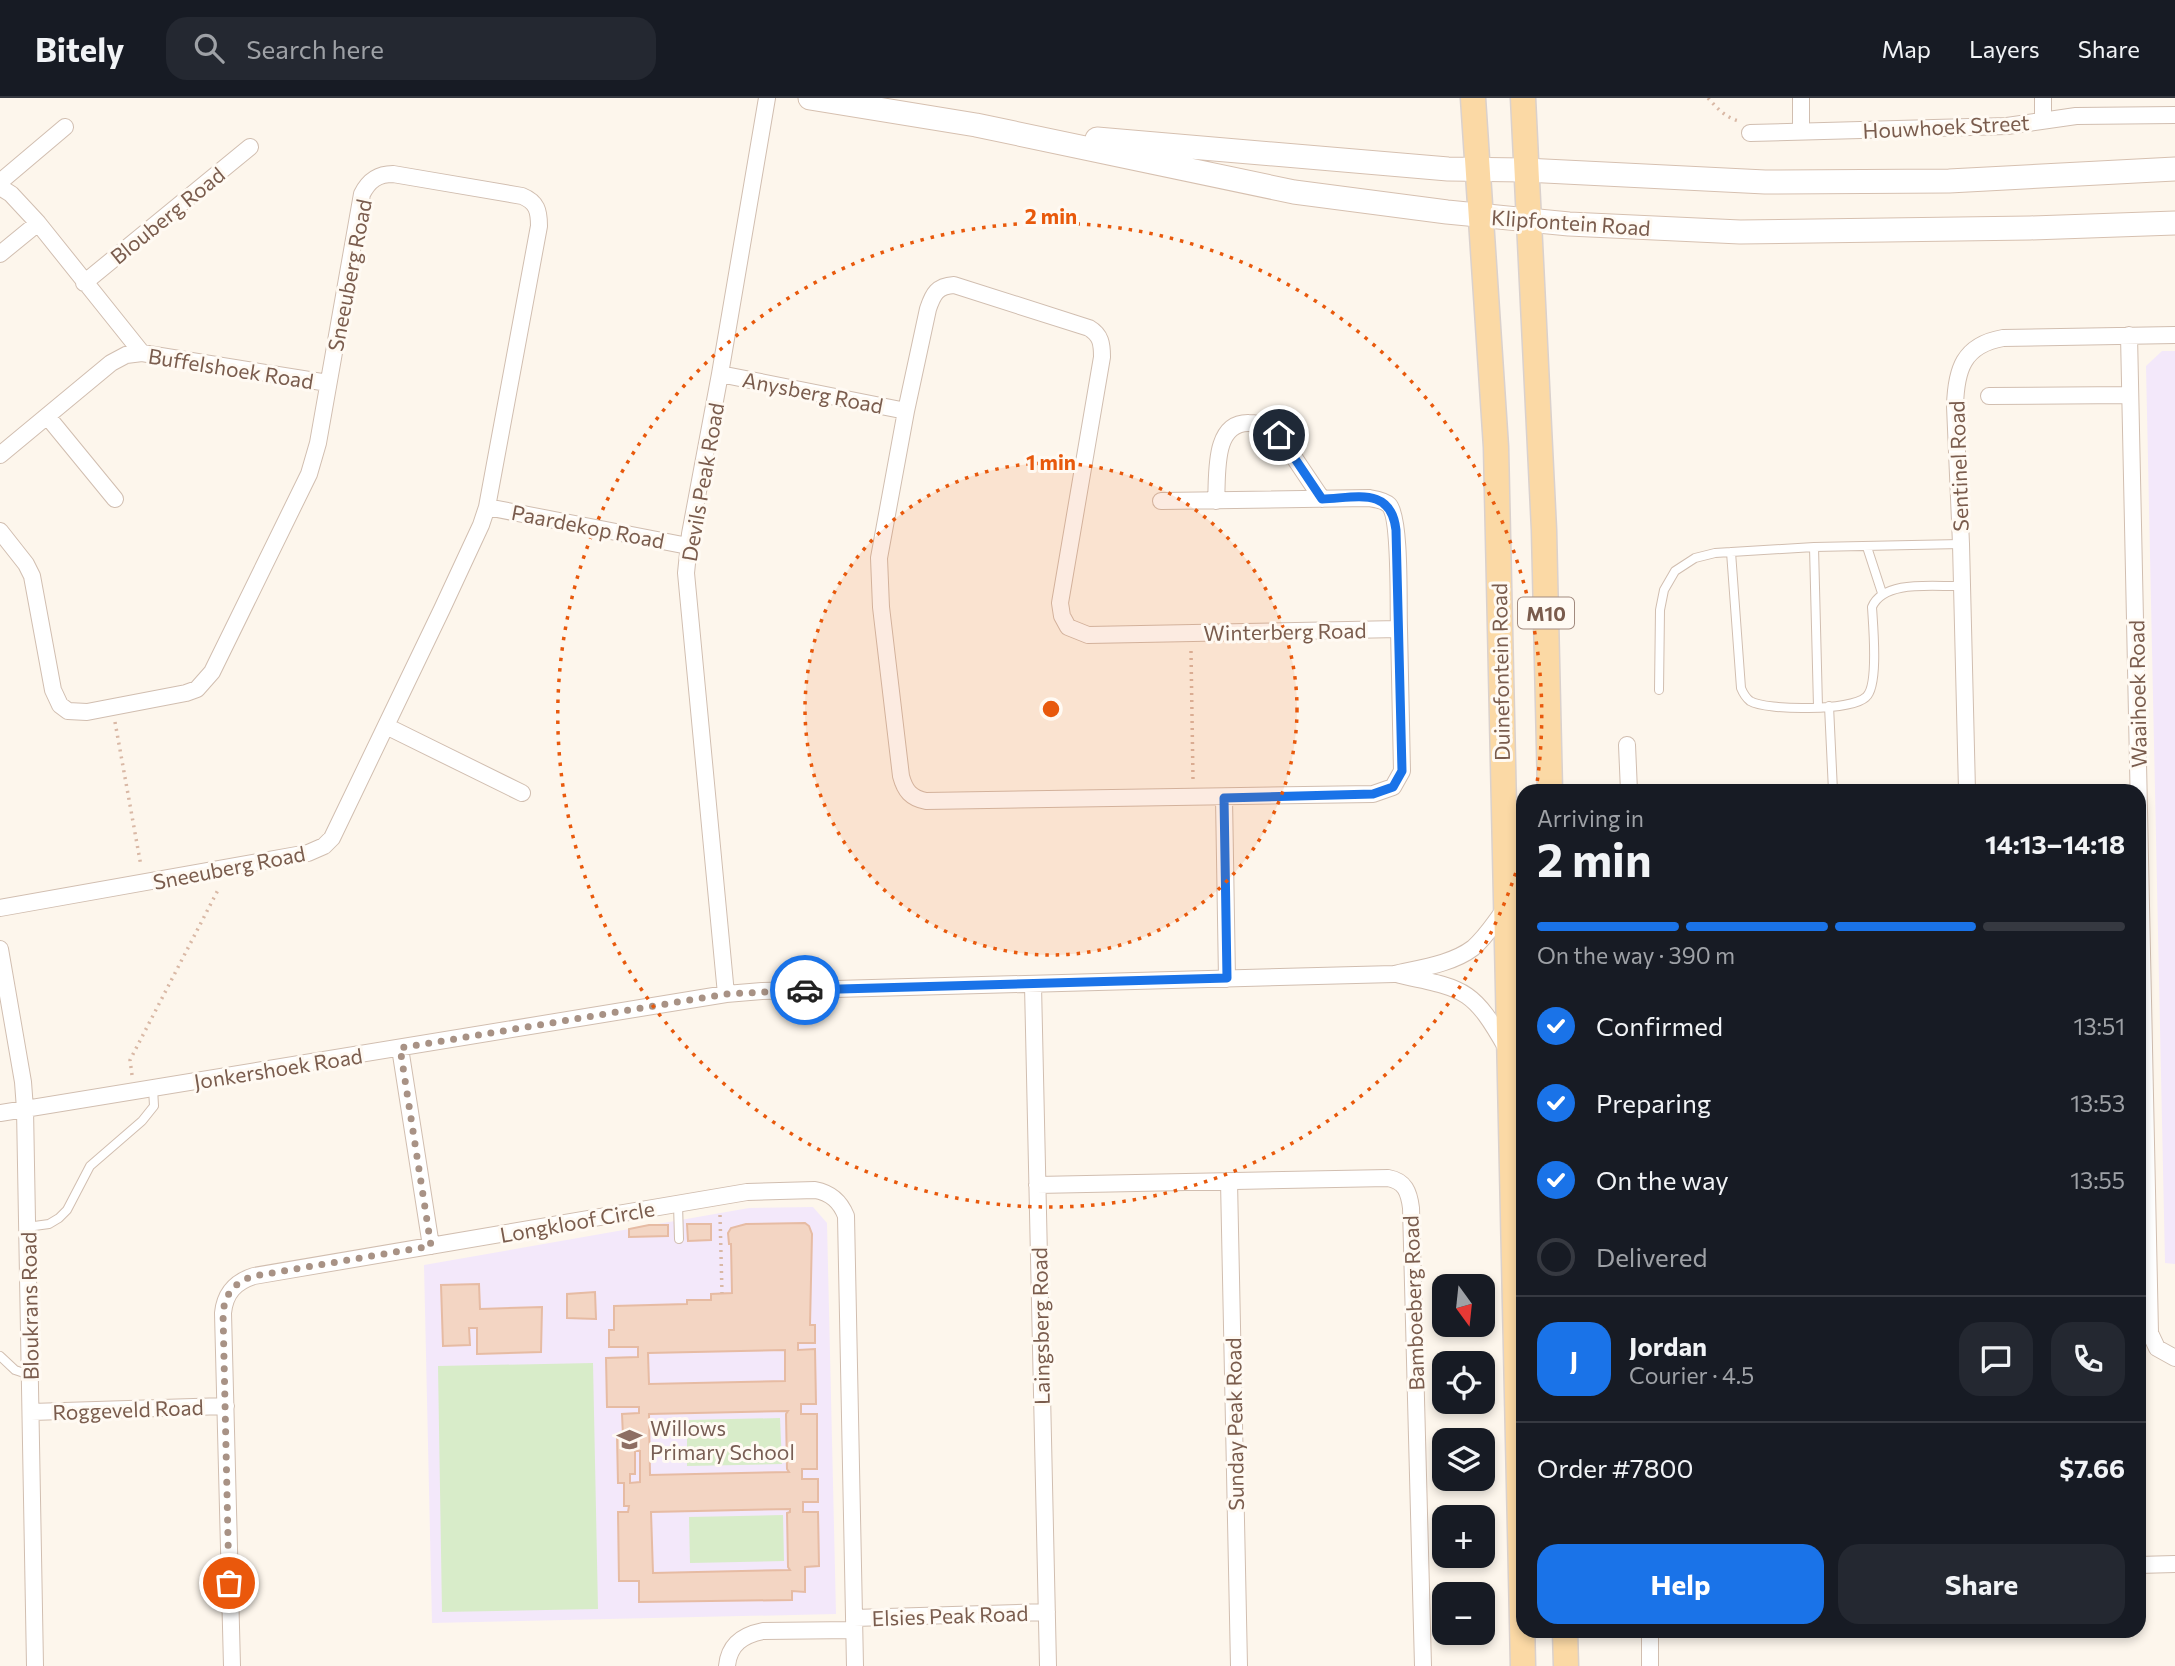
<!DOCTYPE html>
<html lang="en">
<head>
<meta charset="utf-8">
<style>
	:root { --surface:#171b24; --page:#242831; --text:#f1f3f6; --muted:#9ea1a6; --line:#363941; --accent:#1a73e8 }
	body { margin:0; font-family:Commissioner,sans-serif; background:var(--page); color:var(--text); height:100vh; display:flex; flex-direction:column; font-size:26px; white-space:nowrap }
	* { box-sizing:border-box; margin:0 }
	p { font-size:23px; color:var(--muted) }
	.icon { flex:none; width:38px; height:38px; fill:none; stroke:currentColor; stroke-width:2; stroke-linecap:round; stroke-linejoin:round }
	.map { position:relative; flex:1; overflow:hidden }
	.drawer { position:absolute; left:1516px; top:686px; width:630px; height:854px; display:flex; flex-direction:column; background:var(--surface); border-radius:21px; box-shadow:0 4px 10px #0003 }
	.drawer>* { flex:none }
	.needle { width:46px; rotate:165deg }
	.controls { position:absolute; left:1432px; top:1176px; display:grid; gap:14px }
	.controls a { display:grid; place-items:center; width:63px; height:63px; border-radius:14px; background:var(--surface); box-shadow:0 4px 10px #0003; font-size:35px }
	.pin { position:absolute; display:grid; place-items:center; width:60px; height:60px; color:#fff; margin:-30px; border:4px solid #fff; border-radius:50%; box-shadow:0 2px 7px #0007 }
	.courier { position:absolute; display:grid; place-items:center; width:70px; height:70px; margin:-35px; border:5px solid #1a73e8; border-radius:50%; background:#fff; color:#222; box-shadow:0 2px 9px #0007 }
	.summary em { font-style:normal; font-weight:700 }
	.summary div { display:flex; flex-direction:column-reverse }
	.summary { display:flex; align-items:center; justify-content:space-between; height:119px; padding:0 21px }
	h1 { font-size:46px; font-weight:700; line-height:52px }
	.bar { display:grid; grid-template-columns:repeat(4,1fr); gap:10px 7px; align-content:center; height:84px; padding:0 21px }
	.bar i { height:9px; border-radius:5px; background:var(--line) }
	.bar .on { background:var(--accent) }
	.bar p { grid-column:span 4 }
	.line { display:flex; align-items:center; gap:18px; padding:0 21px; border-top:2px solid var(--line) }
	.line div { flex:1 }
	.round { display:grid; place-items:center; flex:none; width:74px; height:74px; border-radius:21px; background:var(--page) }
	ol { padding:0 21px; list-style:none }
	li { display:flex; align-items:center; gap:21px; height:77px }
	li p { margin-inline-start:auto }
	li .icon { padding:7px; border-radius:50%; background:var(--accent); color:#fff; stroke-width:4 }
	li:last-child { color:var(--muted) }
	li i { width:38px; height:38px; border:4px solid var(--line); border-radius:50% }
	.action { display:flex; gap:14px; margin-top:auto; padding:14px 21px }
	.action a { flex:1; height:80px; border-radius:21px; background:var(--accent); color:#fff; font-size:28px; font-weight:700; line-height:80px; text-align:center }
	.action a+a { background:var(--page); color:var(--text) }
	header { display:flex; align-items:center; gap:42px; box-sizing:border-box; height:98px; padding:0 35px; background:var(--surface); border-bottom:2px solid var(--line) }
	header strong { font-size:33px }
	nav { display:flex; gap:38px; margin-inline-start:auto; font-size:24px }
	.search { width:490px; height:63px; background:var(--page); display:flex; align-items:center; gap:18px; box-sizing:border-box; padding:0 24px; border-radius:21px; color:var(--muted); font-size:26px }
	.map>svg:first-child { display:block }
	.education { fill:#f3e8fa }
	.green { fill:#d8ecc9 }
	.building { fill:#f3d5c3; stroke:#e6bba3; stroke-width:2; fill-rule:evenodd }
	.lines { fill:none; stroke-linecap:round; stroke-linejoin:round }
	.service-casing { stroke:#d1beb0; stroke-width:10 }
	.minor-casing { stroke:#d1beb0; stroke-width:18 }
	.secondary-casing { stroke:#d6c0b0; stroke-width:25 }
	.primary-casing { stroke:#dad1cd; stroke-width:27 }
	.path { stroke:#d9b8a5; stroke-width:3.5; stroke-dasharray:2 5; stroke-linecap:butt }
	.service { stroke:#fff; stroke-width:8 }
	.minor { stroke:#fff; stroke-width:16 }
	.secondary { stroke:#fff; stroke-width:23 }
	.primary { stroke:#fbd9a5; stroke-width:24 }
	.done { stroke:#a89285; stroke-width:7; stroke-dasharray:0 12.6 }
	.route { stroke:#1a73e8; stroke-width:9 }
	.ring { fill:none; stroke:#e8590c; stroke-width:3.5; stroke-dasharray:3.5 7 }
	.labels { text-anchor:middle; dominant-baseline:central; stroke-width:6; stroke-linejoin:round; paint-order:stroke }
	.shield { fill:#fffaf3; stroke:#a28b7f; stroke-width:2 }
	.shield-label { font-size:19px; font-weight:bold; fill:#7a5c4d }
	.street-label { font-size:21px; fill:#7a5c4d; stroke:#fffaf3 }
	.education-label { font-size:21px; fill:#785e54; stroke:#fffaf3; text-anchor:start }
	.centre { fill:#e8590c; stroke:#fffaf3; stroke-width:3.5 }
	.ring-label { font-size:21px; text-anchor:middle; font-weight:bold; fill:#e8590c; stroke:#fffaf3; stroke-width:6; stroke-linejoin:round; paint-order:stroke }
</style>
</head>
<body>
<header>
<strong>Bitely</strong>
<div class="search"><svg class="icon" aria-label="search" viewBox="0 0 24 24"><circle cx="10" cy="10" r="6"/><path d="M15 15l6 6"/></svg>Search here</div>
<nav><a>Map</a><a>Layers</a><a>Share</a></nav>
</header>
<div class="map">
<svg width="2175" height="1568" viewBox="0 0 2175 1568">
	<rect width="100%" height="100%" fill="#fdf6ec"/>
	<path class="education" d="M2162,253H2175V1166L2165,1165L2146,268Z
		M813,1109L827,1125L836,1516L432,1525L424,1167L749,1110Z"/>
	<path class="green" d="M593,1265L598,1511L442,1514L438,1268Z
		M780,1320L782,1366L687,1368V1322Z
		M783,1417L784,1463L690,1465L689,1419Z"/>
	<path class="building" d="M805,1125L809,1128L812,1136L810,1227H815V1245H798V1252L815,1251L816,1306H801V1316H817V1371H802V1381H818V1404H803V1414H818L819,1468L805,1469V1494L792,1493V1502L639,1504V1483H619L618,1414H628L629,1408H624V1385H618L617,1338H623L622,1316L639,1315V1309H607L606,1260L638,1259V1249H609V1232H614V1208L687,1206V1202H711V1196L732,1195L731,1146H729L728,1135L731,1130L746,1126ZM785,1252V1283L649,1286L648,1255ZM788,1313L786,1316L787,1371L789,1374L650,1377L649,1316ZM635,1353H640V1384L630,1385V1376H635ZM790,1411V1414L787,1415L788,1469L790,1472L653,1475L651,1414Z
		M687,1126H711V1142L688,1143Z
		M649,1127H668V1138L629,1139V1131Z
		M479,1186L480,1211L542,1209L541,1254L477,1256V1230H469L470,1247L443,1248L441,1187Z
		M595,1194L596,1221L567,1220V1196Z"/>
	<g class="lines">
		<defs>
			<path id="service" d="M1814,449L1818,609
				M1867,449L1882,495
				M1731,454L1741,590C1743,595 1745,599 1750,603C1767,613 1851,613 1866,599C1879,588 1873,527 1872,509C1884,481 1935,489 1962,488
				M1659,592L1660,512L1664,492L1675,473L1695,460L1715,455L1814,449L1961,446
				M1829,608L1833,693
				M678,1106L679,1141
				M27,1129L49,1126L59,1120L67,1112L90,1068L142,1023L154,1008L153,990
				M0,1258L15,1272L30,1277"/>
			<path id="minor" d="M1801,0V33
				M2043,0V22
				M1750,35L2007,28L2076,18L2175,17
				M0,84L65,29
				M0,89L11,96L38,125L142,255
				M0,156L38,125
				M84,185L250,49
				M954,187L1089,230C1101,237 1102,246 1102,259L1060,505L1062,518L1068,529L1088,537L1399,531L1402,673L1393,689L1373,696L926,703C911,700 905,693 901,678L881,509L879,460L906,313L928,211C933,196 937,188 954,187Z
				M2129,237L2150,1235L2157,1250L2175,1260
				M720,276L906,313
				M1989,298L2130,297
				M47,318L115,401
				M0,357L111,265L126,257L142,255L328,285
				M1161,403L1369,400C1375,401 1384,402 1389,407C1401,420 1398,509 1399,531
				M1216,403C1218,378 1212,324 1249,325C1261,325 1270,330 1279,337L1322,401
				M487,409L688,448
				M0,433L26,466L32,478L53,592L60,607L68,613L87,614L186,595L197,591L212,574L309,376L318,345L362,96C369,82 378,76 393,76L522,98C537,104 539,113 539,128L487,409L481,427L442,511L332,740L324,748L308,755L0,810
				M386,628L522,695
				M1627,647L1629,693
				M1967,693L1961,446L1955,308C1956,272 1963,247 2003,240L2175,237
				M1224,700L1227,881
				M0,851L23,984L25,1011L35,1568
				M1400,877C1466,891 1473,891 1507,951
				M1033,887L1048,1568
				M726,896L686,475L690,436L720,276L767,0
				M400,950L431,1148
				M0,1015L726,896L762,893L1394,876C1420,870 1452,866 1473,850C1486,839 1495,824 1505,811
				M1229,1083L1239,1568
				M1037,1087L1388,1080C1405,1083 1409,1094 1411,1110L1423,1568
				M31,1314L226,1308
				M2138,1467L2175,1466
				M854,1520L1047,1514
				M1650,1533V1568
				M232,1568L223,1215C225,1195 235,1184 254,1178L747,1094L815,1092C831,1095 840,1103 846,1118L855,1568
				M727,1568C729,1546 743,1537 763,1533L854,1532"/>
			<path id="secondary" d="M810,0L976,27L1294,94L1447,114L1569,126L1740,134L2030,130L2175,125
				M1097,41L1448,71L1525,72L1765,84L1949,83L2175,71"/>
			<path id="primary" d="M1473,0L1496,349L1523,1568
				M1523,0L1544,432L1550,693
				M1565,1533L1566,1568"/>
		</defs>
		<use href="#service" class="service-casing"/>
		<use href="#minor" class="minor-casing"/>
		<use href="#secondary" class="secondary-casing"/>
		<use href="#primary" class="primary-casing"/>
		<path class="path" d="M1708,0C1717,10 1726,20 1739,23
			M1191,553L1193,682
			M115,624L141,768
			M132,977L130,962L219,790
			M720,1117L722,1195"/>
		<use href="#service" class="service"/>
		<use href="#minor" class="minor"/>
		<use href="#secondary" class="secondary"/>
		<use href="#primary" class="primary"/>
	</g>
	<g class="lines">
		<path class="done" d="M229,1485L223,1215C225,1195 235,1184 254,1178L431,1148L400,950L726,896L805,892"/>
		<path class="route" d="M805,892L1227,880L1224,700L1373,696L1393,689L1402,673L1396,432C1391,388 1356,400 1322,401L1279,337"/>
	</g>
	<circle cx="1051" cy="611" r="246" fill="#e8590c" fill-opacity=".12"/>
	<g class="ring">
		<circle cx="1051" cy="611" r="246"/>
		<path d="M1522 755A492 492 0 1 1 1536 692"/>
	</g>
	<defs>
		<symbol id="school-bare" viewBox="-9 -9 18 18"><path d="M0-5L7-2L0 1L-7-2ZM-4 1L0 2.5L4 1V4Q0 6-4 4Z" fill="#8d6e63" stroke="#fffaf3" stroke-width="2.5" paint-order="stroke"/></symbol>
	</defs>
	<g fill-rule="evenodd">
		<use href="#school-bare" x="612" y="1324" width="35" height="35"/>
	</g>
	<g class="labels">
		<rect class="shield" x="1518" y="499.5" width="56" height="31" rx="5"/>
		<g class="shield-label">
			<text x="1546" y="515">M10</text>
		</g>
		<g class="street-label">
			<text transform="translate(1946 28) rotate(-3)">Houwhoek Street</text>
			<text transform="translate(167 117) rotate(-39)">Blouberg Road</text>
			<text transform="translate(1571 124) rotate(4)">Klipfontein Road</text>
			<text transform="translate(349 177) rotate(-79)">Sneeuberg Road</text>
			<text transform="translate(231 270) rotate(9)">Buffelshoek Road</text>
			<text transform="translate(813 294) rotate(11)">Anysberg Road</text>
			<text transform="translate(1958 368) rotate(-92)">Sentinel Road</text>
			<text transform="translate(702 384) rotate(-80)">Devils Peak Road</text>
			<text transform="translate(588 428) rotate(11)">Paardekop Road</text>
			<text transform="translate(1285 533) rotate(-1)">Winterberg Road</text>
			<text transform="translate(1500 574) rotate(-91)">Duinefontein Road</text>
			<text transform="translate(2137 596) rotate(-91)">Waaihoek Road</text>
			<text transform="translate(229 769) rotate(-11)">Sneeuberg Road</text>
			<text transform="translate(278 970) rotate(-9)">Jonkershoek Road</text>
			<text transform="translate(577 1123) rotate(-10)">Longkloof Circle</text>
			<text transform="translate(1413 1205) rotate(-92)">Bamboeberg Road</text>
			<text transform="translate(29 1208) rotate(-91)">Bloukrans Road</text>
			<text transform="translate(1040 1228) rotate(-91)">Laingsberg Road</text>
			<text transform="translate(128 1311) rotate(-2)">Roggeveld Road</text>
			<text transform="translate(1234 1326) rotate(-91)">Sunday Peak Road</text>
			<text transform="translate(950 1517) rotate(-2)">Elsies Peak Road</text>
		</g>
		<g class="education-label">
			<text x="650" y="1329">Willows<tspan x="650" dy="24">Primary School</tspan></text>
		</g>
	</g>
	<circle cx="1051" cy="611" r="10" class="centre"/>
	<g class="ring-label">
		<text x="1051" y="126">2 min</text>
		<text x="1051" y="372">1 min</text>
	</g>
</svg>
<div class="controls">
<a><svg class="needle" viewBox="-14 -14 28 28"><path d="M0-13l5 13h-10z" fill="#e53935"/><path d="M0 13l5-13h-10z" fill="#9ea1a6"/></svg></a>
<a><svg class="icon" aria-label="locate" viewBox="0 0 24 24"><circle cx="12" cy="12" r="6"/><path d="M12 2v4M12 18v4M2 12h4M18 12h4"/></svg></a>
<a><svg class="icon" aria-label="layers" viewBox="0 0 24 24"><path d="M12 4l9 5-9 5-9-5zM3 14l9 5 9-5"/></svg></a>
<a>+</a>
<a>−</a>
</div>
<div class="pin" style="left:229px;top:1485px;background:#ea580c"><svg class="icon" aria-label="bag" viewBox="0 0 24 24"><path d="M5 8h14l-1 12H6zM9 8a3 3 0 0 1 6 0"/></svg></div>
<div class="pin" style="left:1279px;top:337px;background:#1f2937"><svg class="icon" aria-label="home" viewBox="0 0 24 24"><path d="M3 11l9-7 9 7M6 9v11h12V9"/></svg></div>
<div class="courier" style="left:805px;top:892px"><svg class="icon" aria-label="car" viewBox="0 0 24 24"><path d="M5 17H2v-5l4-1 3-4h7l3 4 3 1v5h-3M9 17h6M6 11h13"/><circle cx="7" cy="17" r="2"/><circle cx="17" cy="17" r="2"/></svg></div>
<section class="drawer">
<div class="summary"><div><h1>2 min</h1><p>Arriving in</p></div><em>14:13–14:18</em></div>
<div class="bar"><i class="on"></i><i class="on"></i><i class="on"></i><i></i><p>On the way · 390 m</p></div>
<ol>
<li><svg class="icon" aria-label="check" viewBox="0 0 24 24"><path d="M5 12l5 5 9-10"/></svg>Confirmed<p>13:51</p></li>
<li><svg class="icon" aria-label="check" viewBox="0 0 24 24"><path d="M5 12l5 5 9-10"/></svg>Preparing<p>13:53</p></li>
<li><svg class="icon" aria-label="check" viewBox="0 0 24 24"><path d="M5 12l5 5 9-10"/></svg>On the way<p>13:55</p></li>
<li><i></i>Delivered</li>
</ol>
<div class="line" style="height:126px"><b class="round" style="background:var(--accent);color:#fff">J</b><div><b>Jordan</b><p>Courier · 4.5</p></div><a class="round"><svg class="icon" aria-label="chat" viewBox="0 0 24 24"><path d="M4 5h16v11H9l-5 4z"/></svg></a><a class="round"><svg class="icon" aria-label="phone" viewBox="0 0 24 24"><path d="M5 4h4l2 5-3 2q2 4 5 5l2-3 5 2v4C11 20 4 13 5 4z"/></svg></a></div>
<div class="line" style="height:91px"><div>Order #7800</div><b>$7.66</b></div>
<div class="action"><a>Help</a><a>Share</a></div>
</section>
</div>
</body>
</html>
